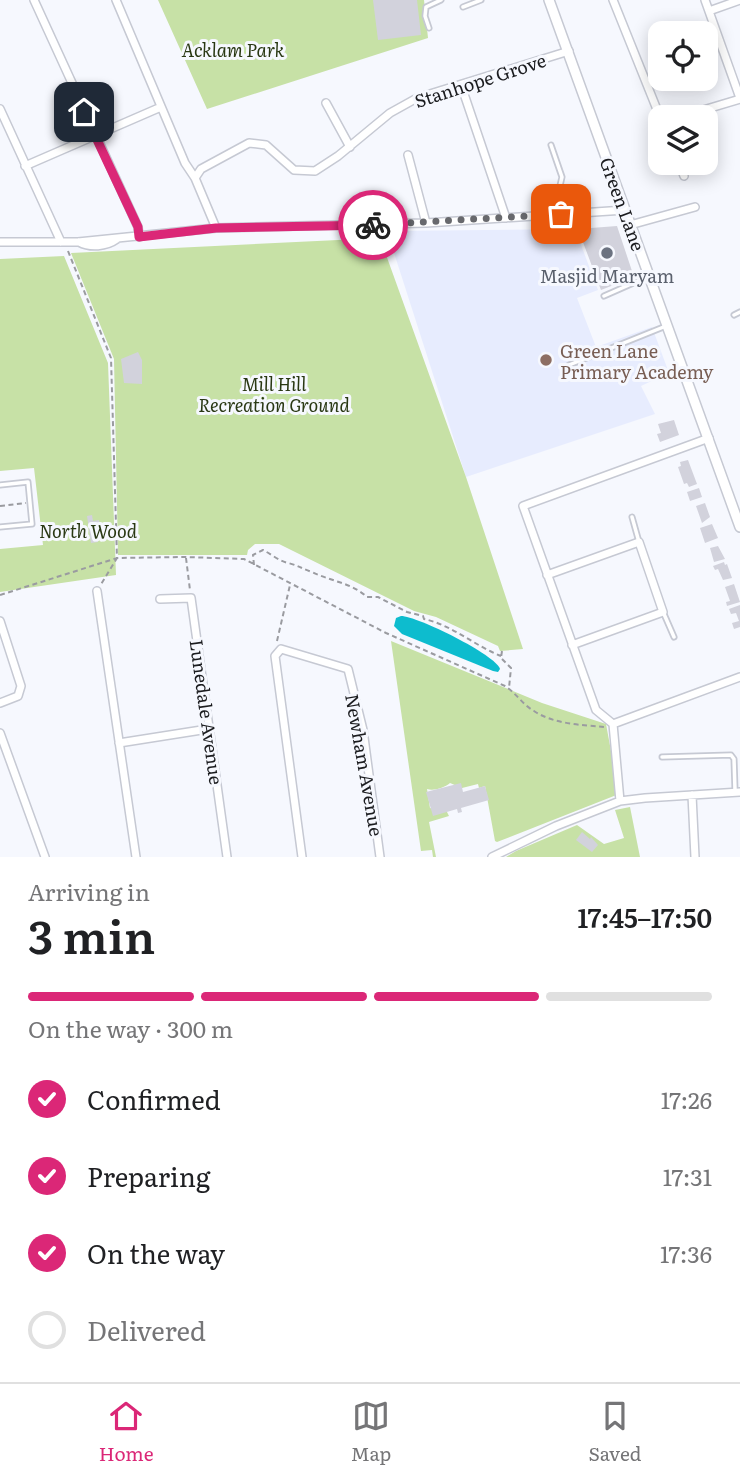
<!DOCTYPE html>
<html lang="en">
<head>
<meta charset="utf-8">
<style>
	:root { --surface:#fff; --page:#f2f2f2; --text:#202124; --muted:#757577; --line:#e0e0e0; --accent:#db2777 }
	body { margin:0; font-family:Literata,serif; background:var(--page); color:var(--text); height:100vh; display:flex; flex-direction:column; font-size:26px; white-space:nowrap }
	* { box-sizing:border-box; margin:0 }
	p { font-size:23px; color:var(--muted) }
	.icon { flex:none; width:38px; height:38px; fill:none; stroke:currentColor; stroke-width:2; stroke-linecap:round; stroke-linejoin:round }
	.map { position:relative; height:857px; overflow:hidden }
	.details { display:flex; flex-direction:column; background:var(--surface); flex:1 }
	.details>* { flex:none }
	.tools { position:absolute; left:648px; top:21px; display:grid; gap:14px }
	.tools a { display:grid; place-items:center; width:70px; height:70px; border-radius:14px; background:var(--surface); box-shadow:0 4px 18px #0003; font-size:35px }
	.pin { position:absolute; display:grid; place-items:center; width:60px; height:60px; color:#fff; margin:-30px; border-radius:14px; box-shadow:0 4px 10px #0006 }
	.courier { position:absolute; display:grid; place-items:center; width:70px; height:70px; margin:-35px; border:5px solid #db2777; border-radius:50%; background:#fff; color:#222; box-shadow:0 2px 9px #0007 }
	.overview em { font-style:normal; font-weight:600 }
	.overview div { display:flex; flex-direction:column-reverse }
	.overview { display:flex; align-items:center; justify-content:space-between; height:119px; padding:0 28px }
	h1 { font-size:46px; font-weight:600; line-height:52px }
	.bar { display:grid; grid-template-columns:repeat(4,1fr); gap:10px 7px; align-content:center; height:84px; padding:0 28px }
	.bar i { height:9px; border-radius:5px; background:var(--line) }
	.bar .active { background:var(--accent) }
	.bar p { grid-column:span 4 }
	ol { padding:0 28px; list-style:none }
	li { display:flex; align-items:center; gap:21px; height:77px }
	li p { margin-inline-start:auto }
	li .icon { padding:7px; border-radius:50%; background:var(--accent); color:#fff; stroke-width:4 }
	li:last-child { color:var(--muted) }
	li i { width:38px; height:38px; border:4px solid var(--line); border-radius:50% }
	.menu { display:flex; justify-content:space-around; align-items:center; height:98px; border-top:2px solid var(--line); background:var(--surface); font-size:19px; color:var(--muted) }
	.menu a { display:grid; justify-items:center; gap:4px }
	.menu .active { color:var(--accent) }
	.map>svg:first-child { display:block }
	.built { fill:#e7ecfe }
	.green { fill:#c7e1a6 }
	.water { fill:#0dbcce }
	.building { fill:#d2d2dc }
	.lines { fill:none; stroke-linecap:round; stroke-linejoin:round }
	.service-casing { stroke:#c6c9d3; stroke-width:7 }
	.minor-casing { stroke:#c6c9d3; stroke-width:10 }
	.tertiary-casing { stroke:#c6c9d3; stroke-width:12 }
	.path { stroke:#9a9ba0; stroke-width:2; stroke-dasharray:5 3.5; stroke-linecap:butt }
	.service { stroke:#fff; stroke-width:3.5 }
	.minor { stroke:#fff; stroke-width:7 }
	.tertiary { stroke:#fff; stroke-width:9 }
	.done { stroke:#68696d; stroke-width:7; stroke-dasharray:0 12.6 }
	.route { stroke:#db2777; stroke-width:9 }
	.worship-dot { fill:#6b7280; stroke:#f6f8fe; stroke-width:2.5 }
	.education-dot { fill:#8d6e63; stroke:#f6f8fe; stroke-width:2.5 }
	.labels { text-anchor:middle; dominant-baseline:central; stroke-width:6; stroke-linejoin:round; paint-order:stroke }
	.park-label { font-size:18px; font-style:italic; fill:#293813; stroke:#f6f8fe }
	.street-label { font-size:18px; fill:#1b1c1f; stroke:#f6f8fe }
	.worship-label { font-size:18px; fill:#5b616d; stroke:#f6f8fe }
	.education-label { font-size:18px; fill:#785e54; stroke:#f6f8fe; text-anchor:start }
</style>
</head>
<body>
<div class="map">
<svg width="740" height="857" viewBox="0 0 740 857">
	<rect width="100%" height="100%" fill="#f6f8fe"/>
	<path class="built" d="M575,229L598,290L577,298L596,347L652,327L669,373L641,386L655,414L466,477L387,231Z"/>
	<path class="green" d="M158,0H424L428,38L207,109Z
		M380,238L466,477L523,649L500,651L498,646L436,617L414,611L279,544H255L248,550L247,555H118L114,359L71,253Z
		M64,256L108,363L116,575L0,592V549L43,545L34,468L0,471V259Z
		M391,641L542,703L606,724L619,794L497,842L495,841L485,786L479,788L478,784L462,788L450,783C444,788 434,791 427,789L430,808L447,812L449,816L429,822L436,857H433L432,850L421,851Z
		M630,807L640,857H506L516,851L577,825L604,844L624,838L615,810Z"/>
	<path class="water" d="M401,616C417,616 496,655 500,669L498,672L493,671L402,634L394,626L396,618Z"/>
	<path class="building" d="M373,0H417L421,35L378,40Z
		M617,226L634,277L601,290L578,229Z
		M138,352L142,360V384L124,383L121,359Z
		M674,420L679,435L660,442L657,434L661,433L658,424Z
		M688,460L697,484L689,487L687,483L684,484L678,467L681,466L680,462Z
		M699,488L702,497L690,501L687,492Z
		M705,503L710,517L702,523L696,506Z
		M92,515L93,521L99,520L102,537H97L98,542L91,543L87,516Z
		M712,524L718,538L705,543L700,528Z
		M718,546L725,559L714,562L710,548Z
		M724,562L725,565L727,564L732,578L723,580L718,569L715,570L713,566Z
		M734,584L740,602L727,606L726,602L730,601L725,587Z
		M740,605V627L734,629L732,623L739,621L736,613L731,614L729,609Z
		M461,783L463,792L485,786L489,800L461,808L462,812L458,813L457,809L433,816L426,792Z
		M582,832L590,839L591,837L598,845L592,852L576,840Z"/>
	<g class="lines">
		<defs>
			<path id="service" d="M463,7L481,0
				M429,28L425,16L426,7L441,0
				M551,145L562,177L559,190L561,212
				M604,296L647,277
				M734,315L740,312
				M569,365L666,326
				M0,485L28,482L32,524L0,527
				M632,517L639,542
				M664,614L674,637
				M662,757L731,755L734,759L735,790"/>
			<path id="minor" d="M34,0L138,227L139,237
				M116,0L185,163L195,178
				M613,0L660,117
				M705,0L740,98
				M709,11L740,0
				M461,85L506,218
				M326,103L350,147
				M0,109L61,242
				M680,117L740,99
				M408,155L426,223
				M679,163L684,176
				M25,166L161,107
				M630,225L695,207
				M216,228L195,178L201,169L249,143L266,145L294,170L315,171L338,156L390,113L417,98L569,51
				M0,242H78L216,228L426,223L625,210
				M79,242C90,248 106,247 117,239
				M547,575L639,542L663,612L572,645
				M97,591L136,857
				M160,599L191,598L227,857
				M0,621L21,686L18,696L0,703
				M613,724L596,710L523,506L709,438
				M613,724L740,677
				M613,724L620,801
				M0,733L45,857
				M119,743L208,729
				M692,795L695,857
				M302,857L275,656L281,649L348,669L363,730L380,857
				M492,857L556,826L620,801L645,798L740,792"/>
			<path id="tertiary" d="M549,0L740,527"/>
		</defs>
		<use href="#service" class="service-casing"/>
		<use href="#minor" class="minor-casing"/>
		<use href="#tertiary" class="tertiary-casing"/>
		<path class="path" d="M68,251L111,358L117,558L100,586
			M0,506L26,503
			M186,558L190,590
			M254,565L253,555L263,550C271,554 279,561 288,563C297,565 303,569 312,572C330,581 352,583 367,597H378L407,612L423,616L424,619C452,625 475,646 501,656
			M0,595L117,558L186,557L244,559L386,633L505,686C516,693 523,705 534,711C553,724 582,725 604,727
			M277,641L290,585
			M502,651L501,658L511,668L509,688"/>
		<use href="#service" class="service"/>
		<use href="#minor" class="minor"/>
		<use href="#tertiary" class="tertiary"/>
	</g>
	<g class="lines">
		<path class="done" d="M373,225L561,214"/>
		<path class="route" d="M84,112L138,227L139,237L216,228L373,225"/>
	</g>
	<circle class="worship-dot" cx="607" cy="253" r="7"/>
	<circle class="education-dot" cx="546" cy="360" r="7"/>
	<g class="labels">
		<g class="park-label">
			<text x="233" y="49">Acklam Park</text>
			<text x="274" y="383">Mill Hill<tspan x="274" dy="21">Recreation Ground</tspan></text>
			<text x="88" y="530">North Wood</text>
		</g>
		<g class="street-label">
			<text transform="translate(480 80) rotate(-18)">Stanhope Grove</text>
			<text transform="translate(623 204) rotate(70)">Green Lane</text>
			<text transform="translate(207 712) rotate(82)">Lunedale Avenue</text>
			<text transform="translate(365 765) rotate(80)">Newham Avenue</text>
		</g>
		<g class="worship-label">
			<text x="607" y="275">Masjid Maryam</text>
		</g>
		<g class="education-label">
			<text x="560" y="350">Green Lane<tspan x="560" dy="21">Primary Academy</tspan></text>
		</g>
	</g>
</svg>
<div class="tools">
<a><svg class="icon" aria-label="locate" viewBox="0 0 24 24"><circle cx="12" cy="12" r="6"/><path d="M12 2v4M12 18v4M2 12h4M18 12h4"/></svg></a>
<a><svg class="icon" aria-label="layers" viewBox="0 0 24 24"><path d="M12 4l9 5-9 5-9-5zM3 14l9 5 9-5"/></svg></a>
</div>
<div class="pin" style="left:561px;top:214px;background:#ea580c"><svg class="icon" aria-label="bag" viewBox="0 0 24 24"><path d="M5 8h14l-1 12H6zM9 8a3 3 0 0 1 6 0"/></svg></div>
<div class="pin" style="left:84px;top:112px;background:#1f2937"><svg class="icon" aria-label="home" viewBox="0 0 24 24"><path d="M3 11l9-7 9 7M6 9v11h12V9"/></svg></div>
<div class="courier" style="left:373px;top:225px"><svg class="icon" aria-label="bike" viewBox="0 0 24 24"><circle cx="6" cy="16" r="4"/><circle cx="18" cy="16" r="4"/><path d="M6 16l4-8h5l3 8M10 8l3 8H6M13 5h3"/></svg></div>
</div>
<section class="details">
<div class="overview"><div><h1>3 min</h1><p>Arriving in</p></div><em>17:45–17:50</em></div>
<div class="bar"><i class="active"></i><i class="active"></i><i class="active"></i><i></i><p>On the way · 300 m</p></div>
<ol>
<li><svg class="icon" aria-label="check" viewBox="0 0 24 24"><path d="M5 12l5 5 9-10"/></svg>Confirmed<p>17:26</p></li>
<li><svg class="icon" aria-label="check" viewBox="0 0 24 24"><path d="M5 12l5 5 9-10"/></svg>Preparing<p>17:31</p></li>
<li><svg class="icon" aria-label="check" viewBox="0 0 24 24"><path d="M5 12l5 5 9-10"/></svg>On the way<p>17:36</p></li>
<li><i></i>Delivered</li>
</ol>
</section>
<nav class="menu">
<a class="active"><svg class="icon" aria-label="home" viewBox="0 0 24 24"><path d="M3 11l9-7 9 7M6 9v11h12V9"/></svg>Home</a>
<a><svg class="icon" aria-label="map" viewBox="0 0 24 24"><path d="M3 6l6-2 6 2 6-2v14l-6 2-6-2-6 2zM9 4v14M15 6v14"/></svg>Map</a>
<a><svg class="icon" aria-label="saved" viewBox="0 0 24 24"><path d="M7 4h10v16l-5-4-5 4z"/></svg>Saved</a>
</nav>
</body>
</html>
